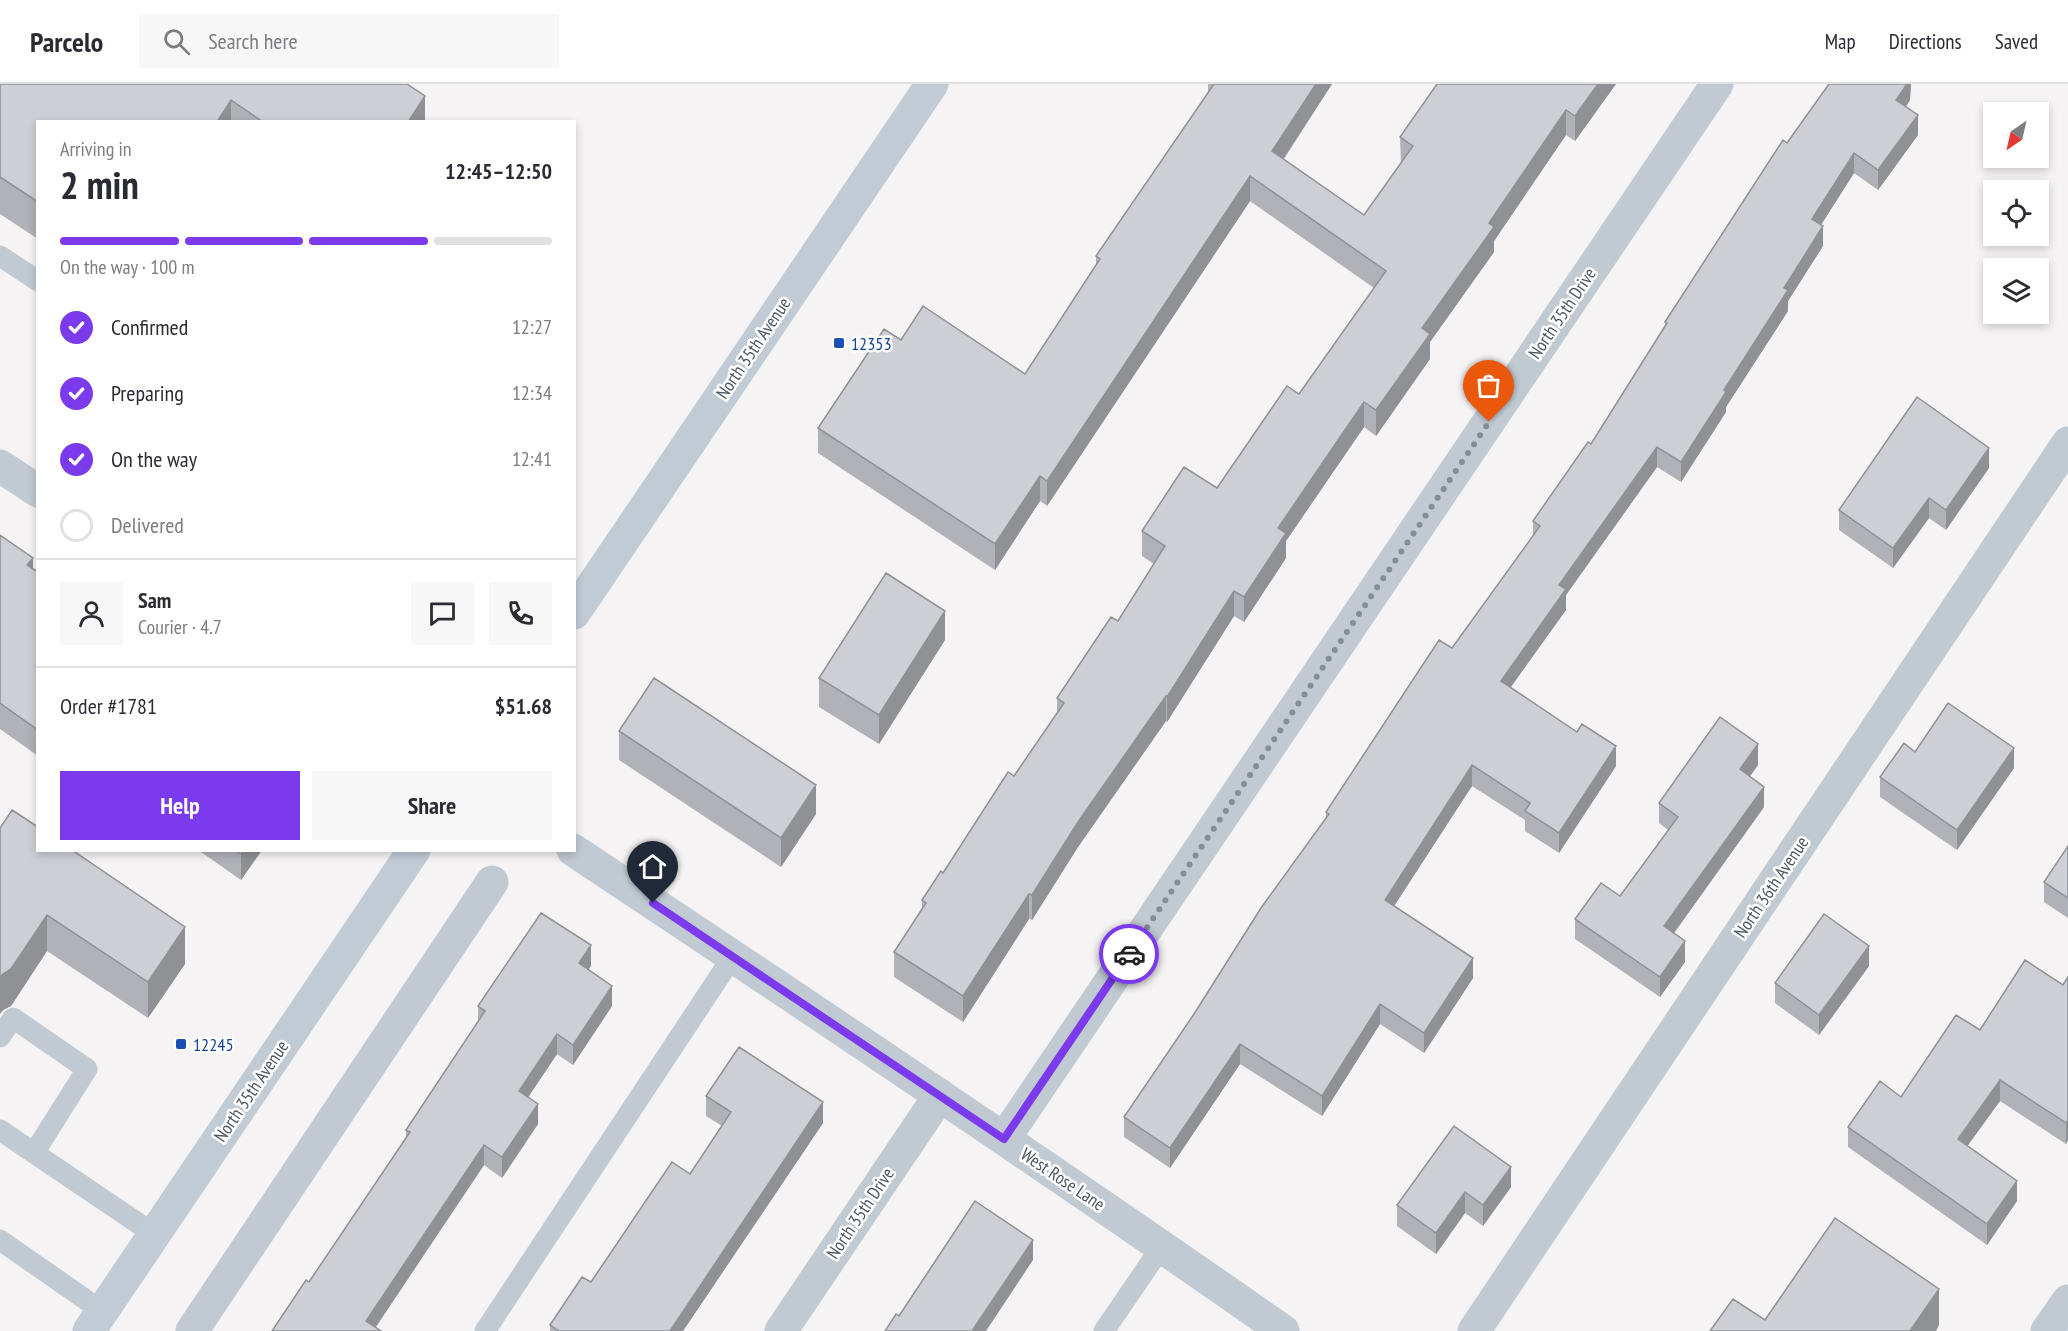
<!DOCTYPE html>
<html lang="en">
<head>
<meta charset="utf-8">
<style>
	:root { --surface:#fff; --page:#f7f7f7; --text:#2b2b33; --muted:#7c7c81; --line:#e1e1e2; --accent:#7c3aed }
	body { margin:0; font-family:"PT Sans Narrow",sans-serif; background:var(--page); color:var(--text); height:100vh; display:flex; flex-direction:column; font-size:22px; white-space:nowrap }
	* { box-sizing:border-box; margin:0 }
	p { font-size:20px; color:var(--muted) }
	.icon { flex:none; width:33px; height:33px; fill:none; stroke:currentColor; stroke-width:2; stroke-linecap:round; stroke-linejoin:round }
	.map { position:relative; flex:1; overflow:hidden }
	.panel { position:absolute; left:36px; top:36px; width:540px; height:732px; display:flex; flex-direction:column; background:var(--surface); border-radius:0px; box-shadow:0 3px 9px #0003 }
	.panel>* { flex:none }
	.needle { width:39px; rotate:214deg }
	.fabs { position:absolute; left:1983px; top:18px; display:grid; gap:12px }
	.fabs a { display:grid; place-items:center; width:66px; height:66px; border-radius:0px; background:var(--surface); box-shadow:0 3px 9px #0003; font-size:30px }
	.pin { position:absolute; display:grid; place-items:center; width:51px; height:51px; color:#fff; margin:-62px -26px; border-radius:50% 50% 50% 0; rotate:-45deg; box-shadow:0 0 6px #0007 }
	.pin .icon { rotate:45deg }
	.courier { position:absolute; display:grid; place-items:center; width:60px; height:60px; margin:-30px; border:4px solid #7c3aed; border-radius:50%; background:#fff; color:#222; box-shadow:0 2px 8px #0007 }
	.headline em { font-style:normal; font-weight:800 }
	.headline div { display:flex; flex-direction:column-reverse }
	.headline { display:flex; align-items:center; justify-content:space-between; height:102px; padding:0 24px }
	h1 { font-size:39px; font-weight:800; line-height:45px }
	.bar { display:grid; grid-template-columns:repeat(4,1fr); gap:9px 6px; align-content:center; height:72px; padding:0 24px }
	.bar i { height:8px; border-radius:4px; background:var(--line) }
	.bar .active { background:var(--accent) }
	.bar p { grid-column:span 4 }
	.line { display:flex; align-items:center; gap:15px; padding:0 24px; border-top:2px solid var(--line) }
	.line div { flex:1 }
	.round { display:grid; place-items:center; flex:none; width:63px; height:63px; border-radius:0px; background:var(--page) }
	ol { padding:0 24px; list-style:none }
	li { display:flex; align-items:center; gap:18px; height:66px }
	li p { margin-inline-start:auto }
	li .icon { padding:6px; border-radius:50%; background:var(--accent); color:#fff; stroke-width:4 }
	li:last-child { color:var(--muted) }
	li i { width:33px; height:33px; border:3px solid var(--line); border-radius:50% }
	.cta { display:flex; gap:12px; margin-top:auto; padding:12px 24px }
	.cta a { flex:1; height:69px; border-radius:0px; background:var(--accent); color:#fff; font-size:24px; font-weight:800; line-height:69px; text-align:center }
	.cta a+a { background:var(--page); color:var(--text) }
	header { display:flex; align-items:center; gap:36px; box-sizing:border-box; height:84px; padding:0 30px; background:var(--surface); border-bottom:2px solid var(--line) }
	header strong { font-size:28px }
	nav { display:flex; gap:33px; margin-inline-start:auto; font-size:21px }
	.search { width:420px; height:54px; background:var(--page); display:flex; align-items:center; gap:15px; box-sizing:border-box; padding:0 21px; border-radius:0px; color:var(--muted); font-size:22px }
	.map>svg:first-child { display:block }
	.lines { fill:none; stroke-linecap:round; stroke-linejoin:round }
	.service { stroke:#c1cad2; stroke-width:21 }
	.minor { stroke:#c1cad2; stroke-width:33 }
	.secondary { stroke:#c1cbd6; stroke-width:33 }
	.wall { fill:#b0b2b7 }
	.shaded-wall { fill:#909195 }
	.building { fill:#cdcfd5; stroke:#909195; stroke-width:1.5 }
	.done { stroke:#868d94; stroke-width:6; stroke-dasharray:0 10.8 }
	.route { stroke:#7c3aed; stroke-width:8 }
	.transit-dot { fill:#1a4fb4; stroke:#fff; stroke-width:2 }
	.labels { text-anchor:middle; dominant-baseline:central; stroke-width:5; stroke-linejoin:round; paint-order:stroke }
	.street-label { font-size:18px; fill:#4a5661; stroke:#fff }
	.transit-label { font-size:18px; fill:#164399; stroke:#fff; text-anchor:start }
</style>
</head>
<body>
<header>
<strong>Parcelo</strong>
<div class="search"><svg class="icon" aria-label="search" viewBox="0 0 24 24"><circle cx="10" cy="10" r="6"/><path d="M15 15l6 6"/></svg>Search here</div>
<nav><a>Map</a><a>Directions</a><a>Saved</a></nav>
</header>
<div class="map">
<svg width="2068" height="1247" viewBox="0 0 2068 1247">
	<rect width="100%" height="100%" fill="#f5f3f3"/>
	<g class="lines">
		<path class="service" d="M0,172L38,197
			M0,953L13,934L87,985L34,1069
			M0,1046L154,1150
			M0,1156L102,1227
			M485,1247L733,872
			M1104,1247L1162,1162"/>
		<path class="minor" d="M0,382L38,407
			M573,766C811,924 1049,1083 1283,1247
			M1004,1055L1717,0
			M192,1247L492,798
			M781,1247L940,1011
			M1474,1247L2068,359
			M2047,1247L2068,1217"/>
		<path class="secondary" d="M574,529L932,0
			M89,1247L414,766"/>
	</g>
	<path class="wall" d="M0,0H407L425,38H38V155L0,130Z
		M1208,0H1332L1284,75L1364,131L1401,79L1400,53L1437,0H1616L1575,57L1566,51L1494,157V168L1430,258V275L1376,352L1364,343L1286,457V474L1244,538L1234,532L1167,638L1166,637L1078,763L1032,836L1029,835L963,938L894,893V868L922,825V816L943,789L1014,692L1057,628V614L1118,537L1154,480L1142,472V447L1217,404L1299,310L1374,204L1250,117L1047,422L1040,417L995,486L818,369V344L901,256L1025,290L1096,181V172L1208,9Z
		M1829,0H1911L1910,16L1906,23L1918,51L1878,106L1854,89L1821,141L1823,162L1788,217V227L1726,323V328L1681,398L1657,383L1566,511V526L1510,603L1616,682L1559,769L1525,747V736L1472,702L1394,822L1473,894L1424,969L1380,940L1322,1032L1240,980L1170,1084L1124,1053V1033L1326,734V728L1452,564L1533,453V437L1591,360L1665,242V238L1787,59Z
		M1989,384L1946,446L1929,434L1893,484L1839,446V426Z
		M0,451L33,485L38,488V672L0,645Z
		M945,556L879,660L819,623V594Z
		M619,647L816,730L781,783L619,676Z
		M1915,668L2014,684L1957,766L1880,713V693Z
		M1758,681L1750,692L1764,723L1674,849L1685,878L1660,913L1575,855V835L1620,812L1668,746L1659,739V719Z
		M0,744L185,880L148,934L47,867L11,922L3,926Z
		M2068,762V834L2044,818V798Z
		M198,766H262L241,796Z
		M591,882L588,886L612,922L573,981L557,970L528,1013L538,1040L502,1094L484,1081L376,1243L309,1198L406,1054V1046L478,938V922Z
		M1869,882L1819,951L1775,919V899Z
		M2068,893V1056L2066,1060L2000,1017L1967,1062L2017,1117L1987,1161L1848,1063V1043L1901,1013L1980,946L2063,901Z
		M706,1012L823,1039L683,1247H550V1241L591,1198L690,1090L722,1042L706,1032Z
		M1454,1042L1511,1103L1483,1142L1465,1129L1436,1170L1397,1142V1121Z"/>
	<path class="shaded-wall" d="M1316,0H1332L1272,92V67Z
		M1598,0H1616L1575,57V32Z
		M1903,0H1911L1910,16L1896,36V16Z
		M425,12V38H408Z
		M231,16V38H217Z
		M1566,26V51L1494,157V168L1430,258V275L1376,352V326L1422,244L1489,139Z
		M1918,31V51L1878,106V86Z
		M1854,69V89L1812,155V135Z
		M1250,92V117L1047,422V397Z
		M1823,142V162L1788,217V227L1726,323V328L1681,398V378L1784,204Z
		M1364,318V343L1286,457V474L1244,538V513L1278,444Z
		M1657,363V383L1566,511V526L1501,617V597L1559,501Z
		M1989,364V384L1946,446V426Z
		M1040,392V417L995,486V460Z
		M1929,414V434L1893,484V464Z
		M33,474V500L27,481Z
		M1234,507V532L1167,638V613Z
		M945,527V556L879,660V631Z
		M1166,612V637L1078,763L1032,836V811L1078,738Z
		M1758,660V681L1740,706V685Z
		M1616,662V682L1559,769V749Z
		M2014,664V684L1957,766V746Z
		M1472,681V702L1385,836V816Z
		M816,701V730L781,783V754Z
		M1764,703V723L1664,863V842Z
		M243,766H262L241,796V770Z
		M1029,810V835L963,938V912Z
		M47,831V867L11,922L3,926L0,930V894Z
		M185,843V880L148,934V898Z
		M1685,857V878L1660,913V893Z
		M591,861V882L579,900V879Z
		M1869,862V882L1819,951V931Z
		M1473,874V894L1424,969V949Z
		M612,902V922L573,981V961Z
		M1380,920V940L1322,1032V1012Z
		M557,950V970L519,1027V1007Z
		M1240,960V980L1170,1084V1064Z
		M2000,996V1017L1958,1075V1055Z
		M823,1018V1039L683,1247H670Z
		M538,1020V1040L502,1094V1073Z
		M2068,1036V1056L2066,1060V1039Z
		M484,1061V1081L373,1247L366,1237Z
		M1511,1083V1103L1483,1142V1121Z
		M2017,1097V1117L1987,1161V1140Z
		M1465,1108V1129L1436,1170V1149Z
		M1033,1156V1176L986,1247H972Z
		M1939,1205V1241L1936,1247H1910Z"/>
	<path class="building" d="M0,0H407L425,12L408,38H263L231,16L217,38H38V118L0,93Z
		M1214,0H1316L1272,67L1364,131L1413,62L1400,53L1437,0H1598L1575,32L1566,26L1489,139L1494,143L1422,244L1430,250L1376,326L1364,318L1278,444L1286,449L1244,513L1234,507L1167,613L1166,612L1078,738L1032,811L1029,810L963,912L894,868L926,819L922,816L941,787L943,789L1008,688L1014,692L1064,619L1057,614L1111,533L1118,537L1165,462L1142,447L1184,383L1217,404L1287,302L1299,310L1386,187L1250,92L1047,397L1040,392L995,460L818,344L884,245L901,256L923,222L1025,290L1100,175L1096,172Z
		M1829,0H1907L1896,16L1918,31L1878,86L1854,69L1812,135L1823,142L1784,204L1788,206L1724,306L1726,308L1681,378L1657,363L1559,501L1566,505L1501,597L1577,648L1582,640L1616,662L1559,749L1525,727L1530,719L1472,681L1385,816L1473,874L1424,949L1380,920L1322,1012L1240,960L1170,1064L1124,1033L1194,930L1261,824L1329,730L1326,728L1439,556L1452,564L1540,442L1533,437L1588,358L1591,360L1667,239L1665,238L1783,56L1787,59Z
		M1917,313L1989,364L1946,426L1929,414L1893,464L1839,426Z
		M0,451L33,474L27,481L38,488V646L0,619Z
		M886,489L945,527L879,631L819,594Z
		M654,594L816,701L781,754L619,647Z
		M1948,619L2014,664L1957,746L1880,693L1904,659L1915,668Z
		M1720,633L1758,660L1740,685L1764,703L1664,842L1685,857L1660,893L1575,835L1601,799L1620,812L1678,733L1659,719Z
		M12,726L38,743V766H72L185,843L148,898L47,831L11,885L3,890L0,894V744Z
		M2068,762V814L2044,798Z
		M235,766H243L241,770Z
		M541,829L591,861L579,879L612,902L573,961L557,950L519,1007L538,1020L502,1073L484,1061L366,1237L381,1247H272L306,1196L309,1198L410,1048L406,1046L485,927L478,922Z
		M1824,830L1869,862L1819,931L1775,899Z
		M2025,876L2063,901L2068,893V1036L2066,1039L2000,996L1958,1055L2017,1097L1987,1140L1848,1043L1880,997L1901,1013L1956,931L1980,946Z
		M739,963L823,1018L670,1247H559L550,1241L582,1193L591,1198L672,1078L690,1090L731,1028L706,1012Z
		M1454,1042L1511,1083L1483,1121L1465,1108L1436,1149L1397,1121Z
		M975,1117L1033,1156L972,1247H885L896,1230L899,1232Z
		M1835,1134L1939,1205L1910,1247H1710L1733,1215L1765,1236Z"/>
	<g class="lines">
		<path class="done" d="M1129,870L1489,338"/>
		<path class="route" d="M653,819L1004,1055L1129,870"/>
	</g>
	<g class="transit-dot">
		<rect x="833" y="253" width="12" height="12" rx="3"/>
		<rect x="175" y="954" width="12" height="12" rx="3"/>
	</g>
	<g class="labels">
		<g class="street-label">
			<text transform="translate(1562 229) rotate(-56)">North 35th Drive</text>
			<text transform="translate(753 264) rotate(-56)">North 35th Avenue</text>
			<text transform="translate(1771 803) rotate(-56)">North 36th Avenue</text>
			<text transform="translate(251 1007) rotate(-56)">North 35th Avenue</text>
			<text transform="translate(1063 1095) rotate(34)">West Rose Lane</text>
			<text transform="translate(860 1129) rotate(-56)">North 35th Drive</text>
		</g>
		<g class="transit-label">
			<text x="851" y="259">12353</text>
			<text x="193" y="960">12245</text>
		</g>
	</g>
</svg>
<div class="fabs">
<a><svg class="needle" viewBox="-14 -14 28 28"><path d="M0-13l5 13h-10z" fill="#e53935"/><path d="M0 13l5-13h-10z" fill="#7c7c81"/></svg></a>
<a><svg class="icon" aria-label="locate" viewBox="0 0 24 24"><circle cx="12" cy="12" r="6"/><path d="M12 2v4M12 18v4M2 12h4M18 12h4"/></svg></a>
<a><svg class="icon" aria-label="layers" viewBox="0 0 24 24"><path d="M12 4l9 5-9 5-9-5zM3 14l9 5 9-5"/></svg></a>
</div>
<div class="pin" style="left:1489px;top:338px;background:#ea580c"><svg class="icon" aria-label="bag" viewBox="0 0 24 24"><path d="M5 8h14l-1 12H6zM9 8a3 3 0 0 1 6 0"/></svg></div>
<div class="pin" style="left:653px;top:819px;background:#1f2937"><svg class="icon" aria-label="home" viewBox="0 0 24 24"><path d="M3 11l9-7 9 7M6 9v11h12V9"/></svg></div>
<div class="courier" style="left:1129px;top:870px"><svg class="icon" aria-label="car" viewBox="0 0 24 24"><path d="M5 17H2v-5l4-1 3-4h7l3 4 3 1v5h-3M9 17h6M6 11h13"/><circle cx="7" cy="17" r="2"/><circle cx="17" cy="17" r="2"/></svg></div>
<section class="panel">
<div class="headline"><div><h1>2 min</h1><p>Arriving in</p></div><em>12:45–12:50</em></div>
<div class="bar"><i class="active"></i><i class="active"></i><i class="active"></i><i></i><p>On the way · 100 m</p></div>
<ol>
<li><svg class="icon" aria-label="check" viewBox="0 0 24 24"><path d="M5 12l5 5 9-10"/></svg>Confirmed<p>12:27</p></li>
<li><svg class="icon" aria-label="check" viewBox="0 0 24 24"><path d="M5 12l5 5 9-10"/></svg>Preparing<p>12:34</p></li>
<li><svg class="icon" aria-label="check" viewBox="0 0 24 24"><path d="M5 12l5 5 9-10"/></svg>On the way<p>12:41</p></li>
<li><i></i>Delivered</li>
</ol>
<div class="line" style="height:108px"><a class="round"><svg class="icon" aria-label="person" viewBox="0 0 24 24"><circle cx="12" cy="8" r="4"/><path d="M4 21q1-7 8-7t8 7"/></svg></a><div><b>Sam</b><p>Courier · 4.7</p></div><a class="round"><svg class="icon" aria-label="chat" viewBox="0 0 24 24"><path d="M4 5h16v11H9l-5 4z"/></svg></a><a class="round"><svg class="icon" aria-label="phone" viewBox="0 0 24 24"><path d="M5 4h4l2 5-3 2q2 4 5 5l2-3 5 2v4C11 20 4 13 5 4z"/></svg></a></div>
<div class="line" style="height:78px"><div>Order #1781</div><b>$51.68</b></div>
<div class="cta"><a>Help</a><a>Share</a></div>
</section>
</div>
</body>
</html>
